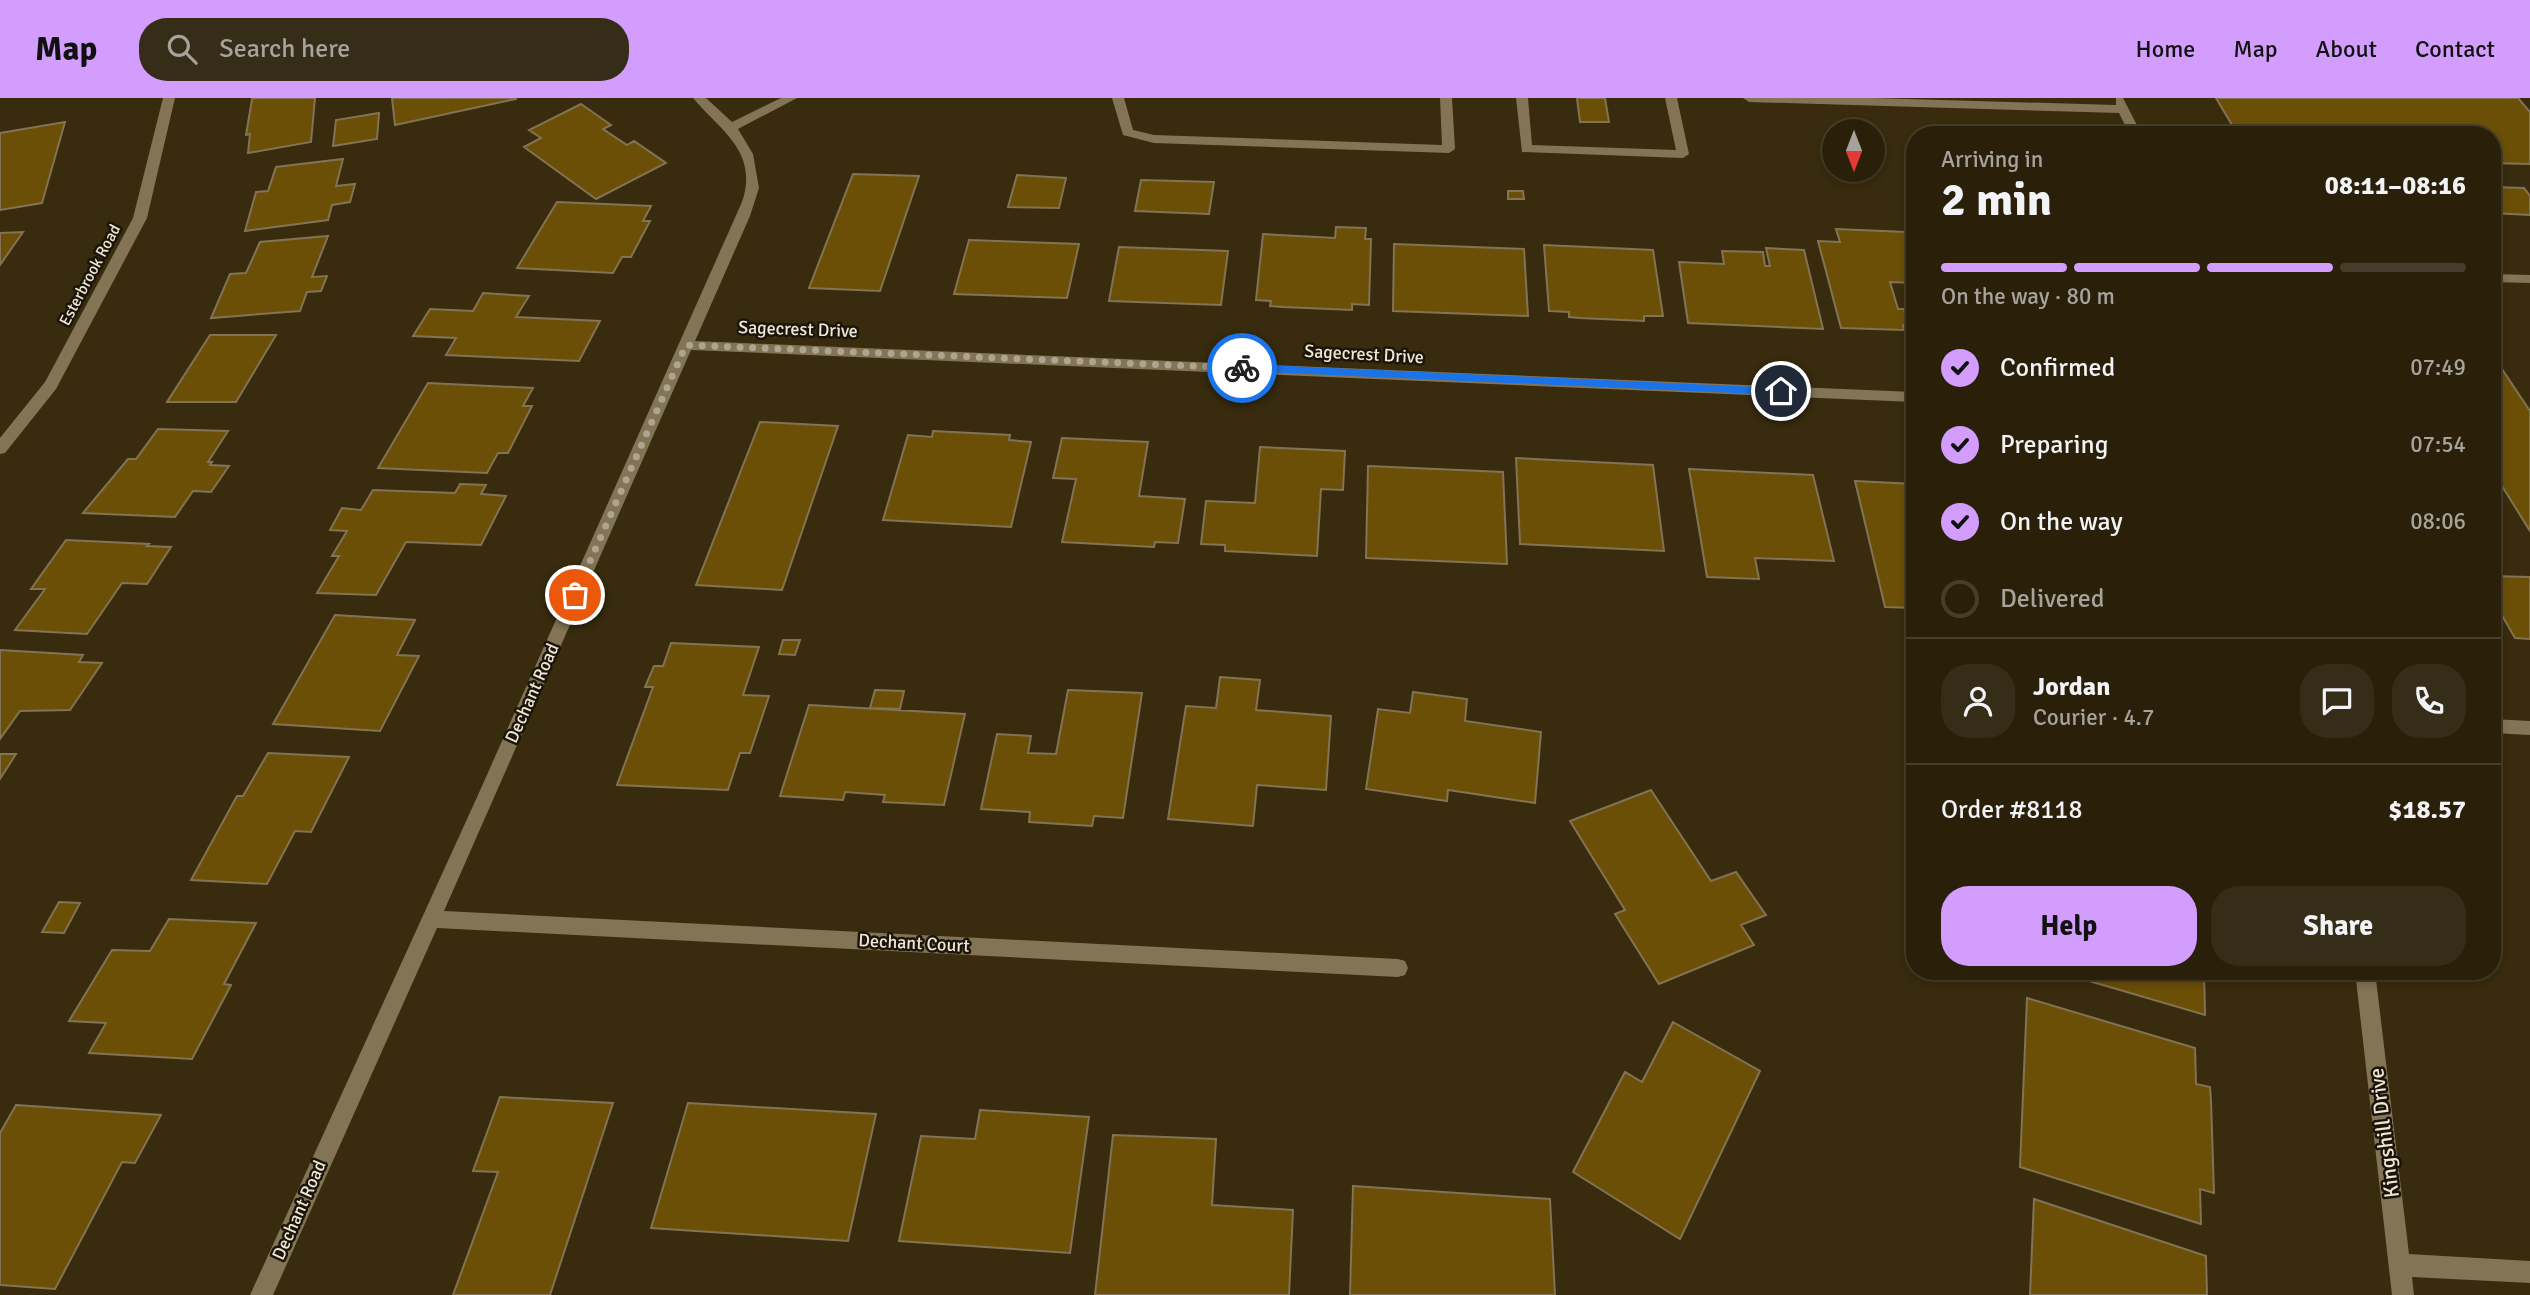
<!DOCTYPE html>
<html lang="en">
<head>
<meta charset="utf-8">
<style>
	:root { --surface:#2a200a; --page:#362d18; --text:#f1f3f6; --muted:#a5a39c; --line:#463e2b; --accent:#d29dfd }
	body { margin:0; font-family:Signika,sans-serif; background:var(--page); color:var(--text); height:100vh; display:flex; flex-direction:column; font-size:26px; white-space:nowrap }
	* { box-sizing:border-box; margin:0 }
	p { font-size:23px; color:var(--muted) }
	.icon { flex:none; width:38px; height:38px; fill:none; stroke:currentColor; stroke-width:2; stroke-linecap:round; stroke-linejoin:round }
	.map { position:relative; flex:1; overflow:hidden }
	.details { position:absolute; left:1906px; top:28px; width:595px; height:854px; display:flex; flex-direction:column; background:var(--surface); border-radius:28px; box-shadow:0 4px 10px #0003,0 0 0 2px var(--line) }
	.details>* { flex:none }
	.needle { width:46px; rotate:180deg }
	.fabs { position:absolute; left:1822px; top:21px; display:grid; gap:14px }
	.fabs a { display:grid; place-items:center; width:63px; height:63px; border-radius:50%; background:var(--surface); box-shadow:0 4px 10px #0003,0 0 0 2px var(--line); font-size:35px }
	.pin { position:absolute; display:grid; place-items:center; width:60px; height:60px; color:#fff; margin:-30px; border:4px solid #fff; border-radius:50%; box-shadow:0 2px 7px #0007 }
	.courier { position:absolute; display:grid; place-items:center; width:70px; height:70px; margin:-35px; border:5px solid #1a73e8; border-radius:50%; background:#fff; color:#222; box-shadow:0 2px 9px #0007 }
	.overview em { font-style:normal; font-weight:800 }
	.overview div { display:flex; flex-direction:column-reverse }
	.overview { display:flex; align-items:center; justify-content:space-between; height:119px; padding:0 35px }
	h1 { font-size:46px; font-weight:800; line-height:52px }
	.bar { display:grid; grid-template-columns:repeat(4,1fr); gap:10px 7px; align-content:center; height:84px; padding:0 35px }
	.bar i { height:9px; border-radius:5px; background:var(--line) }
	.bar .on { background:var(--accent) }
	.bar p { grid-column:span 4 }
	.line { display:flex; align-items:center; gap:18px; padding:0 35px; border-top:2px solid var(--line) }
	.line div { flex:1 }
	.round { display:grid; place-items:center; flex:none; width:74px; height:74px; border-radius:28px; background:var(--page) }
	ol { padding:0 35px; list-style:none }
	li { display:flex; align-items:center; gap:21px; height:77px }
	li p { margin-inline-start:auto }
	li .icon { padding:7px; border-radius:50%; background:var(--accent); color:#111; stroke-width:4 }
	li:last-child { color:var(--muted) }
	li i { width:38px; height:38px; border:4px solid var(--line); border-radius:50% }
	.action { display:flex; gap:14px; margin-top:auto; padding:14px 35px }
	.action a { flex:1; height:80px; border-radius:28px; background:var(--accent); color:#111; font-size:28px; font-weight:800; line-height:80px; text-align:center }
	.action a+a { background:var(--page); color:var(--text) }
	header { display:flex; align-items:center; gap:42px; box-sizing:border-box; height:98px; padding:0 35px; background:var(--accent); color:#111 }
	header strong { font-size:33px }
	nav { display:flex; gap:38px; margin-inline-start:auto; font-size:24px }
	.search { width:490px; height:63px; background:var(--page); display:flex; align-items:center; gap:18px; box-sizing:border-box; padding:0 24px; border-radius:28px; color:var(--muted); font-size:26px }
	.map>svg:first-child { display:block }
	.building { fill:#6b4f07; stroke:#827354; stroke-width:2 }
	.lines { fill:none; stroke-linecap:round; stroke-linejoin:round }
	.minor { fill:#837456; fill-rule:evenodd }
	.route { fill:#1a73e8 }
	.done { stroke:#aea590; stroke-width:7; stroke-dasharray:0 12.6 }
	.labels { text-anchor:middle; dominant-baseline:central; stroke-width:5; stroke-linejoin:round; paint-order:stroke }
	.far-street-label { font-size:16px; fill:#eee6d6; stroke:#1b1509 }
	.street-label { font-size:18px; fill:#eee6d6; stroke:#1b1509 }
	.near-street-label { font-size:21px; fill:#eee6d6; stroke:#1b1509 }
</style>
</head>
<body>
<header>
<strong>Map</strong>
<div class="search"><svg class="icon" aria-label="search" viewBox="0 0 24 24"><circle cx="10" cy="10" r="6"/><path d="M15 15l6 6"/></svg>Search here</div>
<nav><a>Home</a><a>Map</a><a>About</a><a>Contact</a></nav>
</header>
<div class="map">
<svg width="2530" height="1197" viewBox="0 0 2530 1197">
	<rect width="100%" height="100%" fill="#382b0e"/>
	<path class="building" d="M256,0H315L311,44L248,55L250,36L246,37L252,1Z
		M392,0H516V1L395,27Z
		M1577,0H1605L1609,24H1580Z
		M2216,0H2518L2530,14V66L2492,65V37H2238Z
		M581,6L611,27L603,31L627,47L634,43L666,65L596,101L524,49L541,40L529,32Z
		M379,15L377,41L333,48L336,22Z
		M65,24L42,105L0,112V35Z
		M343,61L336,88L355,86L350,104L332,107L328,122L245,133L256,94L268,93L276,69Z
		M853,76L919,78L880,193L809,190Z
		M1017,77L1066,80L1059,110L1008,109Z
		M1141,82L1214,84L1209,116L1135,113Z
		M2492,89L2524,90L2530,98V117L2492,115Z
		M1508,93H1523L1524,101H1508Z
		M557,104L651,108L643,123H650L631,159H622L613,175L517,170Z
		M1336,129L1366,130L1365,141H1371L1369,207L1352,206V212L1283,209L1270,208L1271,203L1256,202L1263,136L1335,140Z
		M1836,131L1906,134L1910,146H1914V185L1890,184L1898,211H1904L1908,228L1903,227L1904,232L1841,230L1818,143L1840,144Z
		M23,134L0,167V135Z
		M328,138L312,179L327,178L321,193L307,194L300,213L211,220L230,176L246,175L260,144Z
		M969,142L1079,146L1067,200L954,196Z
		M1394,146L1524,151L1528,218L1393,213Z
		M1544,147L1653,152L1663,218H1644V223L1580,220L1569,219V214L1549,213Z
		M1119,149L1228,153L1221,207L1109,203Z
		M1766,150L1804,152L1823,231L1688,225L1679,164L1724,166L1722,153L1763,154L1765,168H1770Z
		M483,195L529,198L516,219L600,223L579,263L446,257L456,240L413,238L430,211L473,213Z
		M210,237H276L236,304H167Z
		M2492,256L2530,313V433L2492,372Z
		M428,285L533,290L523,308H532L508,355H498L487,375L378,370Z
		M760,324L838,328L782,492L696,487Z
		M158,331L228,333L208,364H212L210,367L229,368L211,394L193,393L175,419L83,415L128,361H136Z
		M933,333L1010,337L1009,342L1031,344L1011,429L883,422L908,337L932,339Z
		M1062,340L1148,344L1139,398L1185,401L1178,445L1155,444L1154,449L1062,444L1076,381L1053,380Z
		M1260,349L1345,353L1343,392L1321,391L1317,458L1225,453V447L1201,446L1206,403L1255,405Z
		M1516,360L1653,367L1664,453L1520,446Z
		M1368,368L1503,374L1507,466L1366,460Z
		M1689,371L1813,377L1834,463L1755,460L1759,481L1707,479Z
		M1855,383L1914,386V510L1885,509Z
		M460,386L486,387L481,396L506,398L481,447L406,444L376,497L317,495L339,458H332L347,433L330,432L342,410L361,412L373,392L455,395Z
		M66,442L149,446L147,448L171,449L147,486L122,485L87,536L15,532L45,491H31Z
		M2492,478L2530,479V541L2515,540L2492,500Z
		M335,517L415,522L397,557L419,558L380,633L273,626Z
		M783,542H800L795,557L779,556Z
		M671,545L759,549L743,597L769,598L750,655H740L728,692L617,687L653,589H645L654,568H663Z
		M0,552L83,557L79,564L102,565L70,612L20,613L0,641Z
		M1220,579L1260,582L1256,612L1331,618L1326,692L1257,687L1253,728L1168,721L1186,608L1216,610Z
		M875,592L904,593L900,611L870,610Z
		M1068,592L1142,595L1123,720L1094,718L1092,728L1029,724L1030,714L981,711L997,636L1031,638L1028,655L1056,656Z
		M1413,594L1467,601L1465,623L1541,634L1535,705L1448,692L1447,703L1366,691L1378,611L1410,615Z
		M809,607L965,616L944,707L883,704L885,697L845,694L843,702L780,698Z
		M268,655L349,659L311,734L295,733L267,786L191,782L237,698H243Z
		M0,656H16L0,681Z
		M1651,692L1711,783L1736,774L1766,817L1741,827L1754,847L1659,886L1615,816L1625,812L1570,723Z
		M59,804L80,805L64,835L42,834Z
		M169,821L256,825L224,886L231,887L192,961L89,955L106,925L69,923L112,852L150,853Z
		M2055,873H2204L2205,917Z
		M2027,900L2195,950L2196,986L2210,989L2211,1003L2214,1095L2200,1091L2201,1126L2020,1069Z
		M1673,924L1760,973L1680,1141L1573,1074L1625,974L1642,984Z
		M500,999L613,1005L550,1197H453L498,1074L473,1073Z
		M688,1005L876,1016L848,1143L651,1130Z
		M16,1007L161,1017L135,1065L122,1064L55,1191L0,1187V1035Z
		M980,1012L1089,1019L1070,1155L899,1143L921,1038L975,1041Z
		M1113,1037L1216,1041L1212,1107L1293,1112L1289,1197H1095Z
		M1353,1088L1550,1101L1555,1197H1350Z
		M2034,1101L2206,1158L2207,1197H2030Z"/>
	<g class="lines">
		<path class="minor" d="M163,0H175L147,120L56,291L5,355L0,356V340L45,284L133,120Z
			M693,0H706L732,24L781,0H797L738,31L753,56L759,90L750,118L695,243L1914,294V304L691,252L444,813L1398,861L1405,863L1408,870L1405,877L1398,879L437,830L273,1197H250L478,697L742,104C759,54 721,33 693,0Z
			M1112,0H1124L1133,32L1154,37L1442,47L1440,0H1452L1455,51L1449,55L1154,45L1123,37Z
			M1516,0H1528L1532,47L1676,52L1665,0H1677L1689,56L1683,60L1522,54Z
			M1743,0H1874L2116,7V0H2123L2142,37H2130L2119,15L1749,4Z
			M2492,176L2530,177V185L2492,184Z
			M2492,621L2530,623V637L2492,635Z
			M2355,873H2375L2409,1156L2530,1163V1185L2412,1179L2414,1197H2392Z"/>
	</g>
	<path class="route" d="M1242,266L1781,290L1786,293L1781,297L1242,273L1237,270Z"/>
	<g class="lines">
		<path class="done" d="M575,497L686,247L1242,270"/>
	</g>
	<g class="labels">
		<g class="far-street-label">
			<text transform="translate(90 177) rotate(-62)">Esterbrook Road</text>
		</g>
		<g class="street-label">
			<text transform="translate(798 231) rotate(2)">Sagecrest Drive</text>
			<text transform="translate(1364 256) rotate(3)">Sagecrest Drive</text>
			<text transform="translate(532 595) rotate(-66)">Dechant Road</text>
			<text transform="translate(914 845) rotate(3)">Dechant Court</text>
			<text transform="translate(299 1112) rotate(-66)">Dechant Road</text>
		</g>
		<g class="near-street-label">
			<text transform="translate(2384 1035) rotate(-97)">Kingshill Drive</text>
		</g>
	</g>
</svg>
<div class="fabs">
<a><svg class="needle" viewBox="-14 -14 28 28"><path d="M0-13l5 13h-10z" fill="#e53935"/><path d="M0 13l5-13h-10z" fill="#a5a39c"/></svg></a>
</div>
<div class="pin" style="left:575px;top:497px;background:#ea580c"><svg class="icon" aria-label="bag" viewBox="0 0 24 24"><path d="M5 8h14l-1 12H6zM9 8a3 3 0 0 1 6 0"/></svg></div>
<div class="pin" style="left:1781px;top:293px;background:#1f2937"><svg class="icon" aria-label="home" viewBox="0 0 24 24"><path d="M3 11l9-7 9 7M6 9v11h12V9"/></svg></div>
<div class="courier" style="left:1242px;top:270px"><svg class="icon" aria-label="bike" viewBox="0 0 24 24"><circle cx="6" cy="16" r="4"/><circle cx="18" cy="16" r="4"/><path d="M6 16l4-8h5l3 8M10 8l3 8H6M13 5h3"/></svg></div>
<section class="details">
<div class="overview"><div><h1>2 min</h1><p>Arriving in</p></div><em>08:11–08:16</em></div>
<div class="bar"><i class="on"></i><i class="on"></i><i class="on"></i><i></i><p>On the way · 80 m</p></div>
<ol>
<li><svg class="icon" aria-label="check" viewBox="0 0 24 24"><path d="M5 12l5 5 9-10"/></svg>Confirmed<p>07:49</p></li>
<li><svg class="icon" aria-label="check" viewBox="0 0 24 24"><path d="M5 12l5 5 9-10"/></svg>Preparing<p>07:54</p></li>
<li><svg class="icon" aria-label="check" viewBox="0 0 24 24"><path d="M5 12l5 5 9-10"/></svg>On the way<p>08:06</p></li>
<li><i></i>Delivered</li>
</ol>
<div class="line" style="height:126px"><a class="round"><svg class="icon" aria-label="person" viewBox="0 0 24 24"><circle cx="12" cy="8" r="4"/><path d="M4 21q1-7 8-7t8 7"/></svg></a><div><b>Jordan</b><p>Courier · 4.7</p></div><a class="round"><svg class="icon" aria-label="chat" viewBox="0 0 24 24"><path d="M4 5h16v11H9l-5 4z"/></svg></a><a class="round"><svg class="icon" aria-label="phone" viewBox="0 0 24 24"><path d="M5 4h4l2 5-3 2q2 4 5 5l2-3 5 2v4C11 20 4 13 5 4z"/></svg></a></div>
<div class="line" style="height:91px"><div>Order #8118</div><b>$18.57</b></div>
<div class="action"><a>Help</a><a>Share</a></div>
</section>
</div>
</body>
</html>
